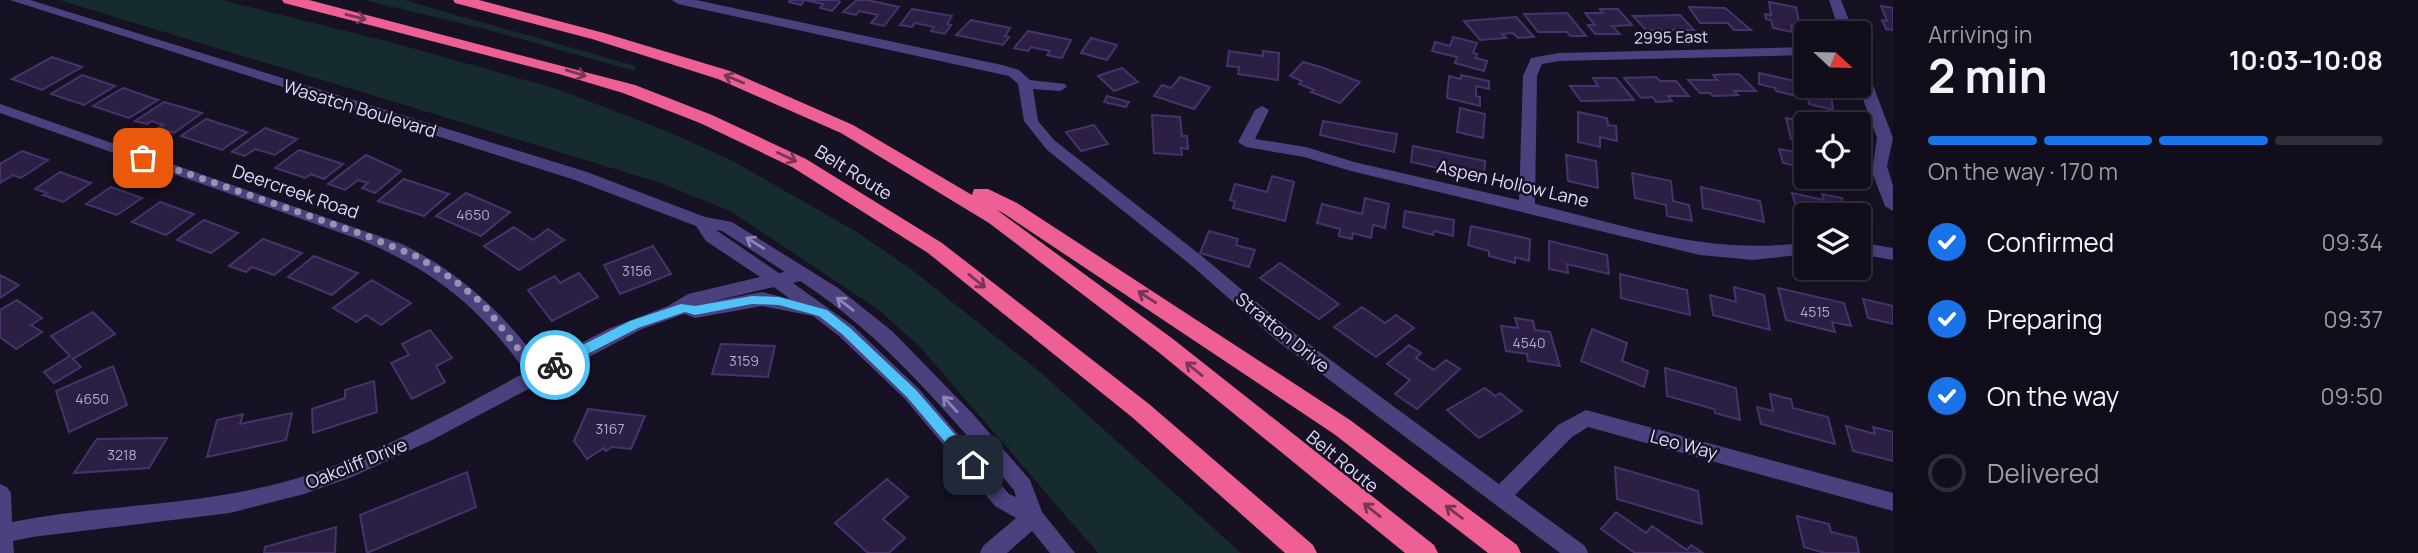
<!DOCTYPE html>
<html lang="en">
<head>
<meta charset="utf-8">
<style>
	:root { --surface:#110d1b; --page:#1e1b28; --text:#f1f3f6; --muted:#9c9ca3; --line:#302d3a; --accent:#1a73e8 }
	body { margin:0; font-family:Manrope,sans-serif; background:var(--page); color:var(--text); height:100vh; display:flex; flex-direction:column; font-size:26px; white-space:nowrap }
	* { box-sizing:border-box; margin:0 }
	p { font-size:23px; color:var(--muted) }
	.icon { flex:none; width:38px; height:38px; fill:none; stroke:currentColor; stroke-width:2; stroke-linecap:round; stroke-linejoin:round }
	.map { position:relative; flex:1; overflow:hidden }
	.details { display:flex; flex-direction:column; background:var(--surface); width:525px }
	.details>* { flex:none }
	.needle { width:46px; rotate:112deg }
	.tools { position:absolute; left:1794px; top:21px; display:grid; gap:14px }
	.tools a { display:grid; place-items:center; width:77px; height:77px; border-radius:7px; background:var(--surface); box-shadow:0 4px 18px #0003,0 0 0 2px var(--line); font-size:35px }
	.pin { position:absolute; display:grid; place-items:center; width:60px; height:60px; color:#fff; margin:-30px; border-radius:14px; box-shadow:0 4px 10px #0006 }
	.courier { position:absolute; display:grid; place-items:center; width:70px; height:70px; margin:-35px; border:5px solid #4fc3f7; border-radius:50%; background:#fff; color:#222; box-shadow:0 2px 9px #0007 }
	.summary em { font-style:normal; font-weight:700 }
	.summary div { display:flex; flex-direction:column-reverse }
	.summary { display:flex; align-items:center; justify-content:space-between; height:119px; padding:0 35px }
	h1 { font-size:46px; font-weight:700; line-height:52px }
	.bar { display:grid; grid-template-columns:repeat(4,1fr); gap:10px 7px; align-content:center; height:84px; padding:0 35px }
	.bar i { height:9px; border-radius:5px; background:var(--line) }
	.bar .on { background:var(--accent) }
	.bar p { grid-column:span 4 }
	ol { padding:0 35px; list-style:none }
	li { display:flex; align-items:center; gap:21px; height:77px }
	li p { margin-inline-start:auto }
	li .icon { padding:7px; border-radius:50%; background:var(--accent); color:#fff; stroke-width:4 }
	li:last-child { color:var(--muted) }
	li i { width:38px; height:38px; border:4px solid var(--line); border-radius:50% }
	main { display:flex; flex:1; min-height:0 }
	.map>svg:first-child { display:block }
	.green { fill:#152b2d }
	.building { fill:#2b1f43; stroke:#45346c; stroke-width:2 }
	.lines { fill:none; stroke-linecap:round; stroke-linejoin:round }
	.minor { fill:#4b417e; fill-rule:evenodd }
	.highway { fill:#ee6094; fill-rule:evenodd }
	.oneway { stroke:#783556 }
	.oneway2 { stroke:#8e85b6 }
	.route { fill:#4fc3f7 }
	.done { stroke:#9a92b0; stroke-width:7; stroke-dasharray:0 12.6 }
	.labels { text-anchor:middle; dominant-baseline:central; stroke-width:5; stroke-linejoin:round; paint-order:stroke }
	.number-label { font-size:14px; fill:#b3aacd }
	.far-street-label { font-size:16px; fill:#e0d8fb; stroke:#171124 }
	.street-label { font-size:18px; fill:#e0d8fb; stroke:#171124 }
</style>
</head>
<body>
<main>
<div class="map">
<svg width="1893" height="553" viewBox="0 0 1893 553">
	<rect width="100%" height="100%" fill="#171124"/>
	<path class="green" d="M59,0H222L394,43L560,90L666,131L729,159L855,231L911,269L1040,372L1241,553H1098L920,347L879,310L730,211L661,183Z
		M364,0H404L636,66L635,71L485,29Z"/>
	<path class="building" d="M791,0H837L840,2L832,11L820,8L823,4L804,0L801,5L789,2Z
		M857,0H867L899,7L884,26L871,23L878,15L859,11L856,15L843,12Z
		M1769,2L1796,7L1800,27L1791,25L1792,32L1773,28L1771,20L1766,19L1765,14L1771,15Z
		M1881,6L1893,8V30L1886,29L1882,20L1887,21Z
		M1689,7L1725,8L1751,30H1734L1728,23H1700Z
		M912,9L952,16L947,24L951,25L945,34L931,31L934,27L915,23L912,27L900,25Z
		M1600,9H1618L1632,25L1612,26L1620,34H1595L1588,25H1595L1585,13H1603Z
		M1567,13L1586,36H1570L1567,32H1538L1524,14Z
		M1680,15L1694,30H1646L1633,16Z
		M1516,17L1534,37L1518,38L1513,33L1502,34L1506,38L1480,40L1464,21Z
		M971,20L1010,28L1005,36L1009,37L1003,45L956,35Z
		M1028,31L1071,40L1062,58L1047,55L1050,51L1031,47L1028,51L1014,48Z
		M1453,37L1477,43L1473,53L1477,54L1476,58L1487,61L1484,71L1455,63L1457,57L1432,51L1435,42L1450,46Z
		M1091,38L1117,45L1107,60L1081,53Z
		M1229,51L1263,56V51L1279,53L1278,80L1238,74L1239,67L1227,66Z
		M52,57L82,67L42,90L12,79Z
		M1303,62L1321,67L1360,82L1340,103L1311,92L1314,90L1299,84L1302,81L1290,76Z
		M1122,68L1138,82L1114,91L1098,76Z
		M1759,73L1800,82V80L1806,81V86H1830L1833,110L1809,104L1808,99L1776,91L1775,88L1759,84Z
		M1739,74L1756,91H1734L1738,95L1713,96L1710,93H1700L1688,80H1717L1713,75Z
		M82,75L115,86L84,105L51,94Z
		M1461,75L1489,81V89L1476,86V96L1480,97V106L1447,98L1449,76L1461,79Z
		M1180,77L1210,87L1194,109L1154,96L1162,85L1171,88Z
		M1656,77L1660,81H1676L1689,96H1668L1672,101L1656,102L1653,97L1641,98L1624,78Z
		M1593,78H1616L1634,100L1581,101L1570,86H1598Z
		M123,88L158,100L129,118L93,106Z
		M1107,96L1129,102L1126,107L1104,102Z
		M164,102L202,113L174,133L158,128L163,125L152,121L147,124L135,121Z
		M1460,108L1485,114L1483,138L1457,132Z
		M1578,112L1607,118L1608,125L1616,126L1617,141L1600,137V147L1578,142Z
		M1152,115L1180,117L1182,136H1187L1188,149L1181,148L1182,155L1154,153Z
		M1797,116L1823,122V124H1806V143L1791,139L1786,118L1798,120Z
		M206,119L247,132L222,150L181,136Z
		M1323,121L1397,134L1394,152L1320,135Z
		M1094,125L1108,144L1081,151L1066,132Z
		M265,128L297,139L275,155L255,149L245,156L232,152Z
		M1413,146L1485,161L1484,178L1411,162Z
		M1779,149L1806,154V173L1804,168L1783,163Z
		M299,150L343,164L324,179L311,174L305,178L275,168Z
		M22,151L48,160L21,178L13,175L0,183V164Z
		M366,155L401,171L375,193L362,188L368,183L358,180L345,190L328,184Z
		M1566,155L1596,161L1598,188L1568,181Z
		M60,172L91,183L63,202L43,195L47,193L35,189Z
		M1632,173L1671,181L1673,201L1689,205L1692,221L1667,216L1666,205L1635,198Z
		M1272,176L1294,182L1285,221L1233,208L1235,201L1230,200L1235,184L1267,192Z
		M1807,177H1835L1838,187L1808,181Z
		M404,179L449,194L424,216L378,201Z
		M111,187L142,198L117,215L86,204Z
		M1701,187L1760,201L1764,222L1703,208Z
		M466,193L510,212L481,236L436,216Z
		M1792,193L1824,200L1822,194L1842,198L1847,215H1823L1797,210Z
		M1365,198L1389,204L1385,228L1373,225L1371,238L1353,233L1352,239L1339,236L1340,229L1317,223L1322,204L1362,214Z
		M160,202L194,214L166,235L132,222Z
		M1405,211L1454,220L1453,236L1434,231L1433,235L1403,227Z
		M204,220L238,233L211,253L177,240Z
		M1471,226L1530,239L1529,261L1515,257V263L1489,256V251L1468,245Z
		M514,227L533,240L548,229L564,240L519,270L484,246Z
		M1209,231L1238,239L1236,245L1255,250L1249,267L1200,253Z
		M263,239L302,253L274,275L252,267L246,272L229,266Z
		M1549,241L1607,255L1609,274L1567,264L1568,273L1549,269Z
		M653,246L671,274L620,294L604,265Z
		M314,256L358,273L332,295L288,277Z
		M1280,263L1339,304L1319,319L1260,278Z
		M579,273L598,297L552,321L528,290L555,276L560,283Z
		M1620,274L1687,290L1690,315L1621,298Z
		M0,275L19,285L0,298Z
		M372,280L411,303L381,325L366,315L357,322L333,308Z
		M1734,287L1764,295L1770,330L1713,315L1710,295L1736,302Z
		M1778,288L1844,303L1851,326L1832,322L1835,332L1786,320Z
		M1863,299L1893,306V324L1868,318Z
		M17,300L42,318L31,325L42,332L16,349L0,337V310Z
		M1362,307L1385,323L1396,315L1414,328L1376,357L1334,327Z
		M93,312L115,334L73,359L81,367L54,383L44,372L70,356L51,336Z
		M1515,318L1533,321L1535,330L1550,332L1560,366L1528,361L1527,354L1506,351L1501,326L1518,328Z
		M1592,329L1627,343L1622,361L1648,371L1644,387L1581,361Z
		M430,330L452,358L436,366L445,382L412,399L391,363L409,355L402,344Z
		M721,344L775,346L768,377L712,374Z
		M1409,345L1421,353L1416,358L1434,370L1446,360L1460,369L1417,409L1395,394L1410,380L1387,364Z
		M113,366L127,405L69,432L56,391Z
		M1665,368L1736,388L1740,420L1715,413L1714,409L1667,396Z
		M374,381L377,412L313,433L312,409L345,398V390Z
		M1485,388L1495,396L1500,393L1522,411L1479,438L1447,410Z
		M1770,394L1791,399L1793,408L1828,417L1835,444L1761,424L1757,407L1773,411Z
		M588,409L645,416L631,449L612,447L606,451L604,448L587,459L574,441Z
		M292,413L286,440L207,457L217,420L243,414L240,424Z
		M1846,426L1875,434L1873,427L1893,432V461L1853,451Z
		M167,438L149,468L74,473L97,439Z
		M1615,467L1698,491L1702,524L1617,499Z
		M467,472L476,507L367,553L360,515Z
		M887,479L908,497L883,519L905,538L889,553H868L835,523Z
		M1616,512L1646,533L1652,526L1687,550L1691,545L1703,553H1635L1601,529Z
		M1797,516L1829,524L1831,532L1856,538L1859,553H1825L1804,547Z
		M336,527L335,553H264L265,547Z"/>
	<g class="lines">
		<path class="minor" d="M10,0H30L587,172L705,217L732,222L838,288L892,331L972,413L1030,480L1042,512L1075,553H1050L1032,531L1007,553H980L983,546L1016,518L995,506L905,399L839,336L813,316L762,306L695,318L684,314L642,329L432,440L352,477L304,494L230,513L32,537L13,541L14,553H0V484L7,487L11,493L12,522C94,506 178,506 259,488C354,468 441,418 526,372C479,307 435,271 361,240L0,113V104L402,244C461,273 502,312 541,364L608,329L668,306L688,294L760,277L706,241L696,226L575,180ZM716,230L722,231L785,272L779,273ZM800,281C884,335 949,415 1014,490L1016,497L1009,494L919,389L853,326L793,283ZM774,287L790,299L762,292L714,301Z
			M672,0H696L1002,65L1019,70L1030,80L1065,84L1067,87L1060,91L1033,89L1038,121L1054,140L1203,257L1290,330L1499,484L1558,425L1586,410L1893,493V511L1588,427L1572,437L1515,495L1585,546L1588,553H1560L1276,340L1191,265L1047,150L1024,121L1018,84L1009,76L678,4Z
			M1829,0H1841L1854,33H1840Z
			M1806,47V55L1559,61L1542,64L1537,76L1535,204C1624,225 1714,257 1806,242V254L1753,260L1700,255L1351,171L1304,157L1246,147L1238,142L1255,110L1262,106L1269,110L1255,139L1306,147L1354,162L1519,200L1523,76L1531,58L1559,53Z
			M1858,60L1865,64L1893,138L1887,166L1893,186V211L1885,206L1872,172L1877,138L1858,85Z
			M1858,242L1893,248V260L1858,254Z"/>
		<path class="highway" d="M282,0H309L635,85L712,115L806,159L942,243L1149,404L1313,545L1317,553H1285L1133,418L928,253L792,167L700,123L623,93L559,74L284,3Z
			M453,0H479L604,33L730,71L853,125L972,195L974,189H988L1017,203L1350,420L1517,545L1521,553H1488L1334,434L1003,213L997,210L1173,339L1434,545L1438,553H1405L1157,351L989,223L841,133L718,79L592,39L455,3Z"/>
	</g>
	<defs><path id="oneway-shaft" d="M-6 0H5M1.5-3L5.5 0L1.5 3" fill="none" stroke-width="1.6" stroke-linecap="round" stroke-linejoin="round" transform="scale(1.75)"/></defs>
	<g class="oneway">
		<use href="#oneway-shaft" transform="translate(356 17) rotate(14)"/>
		<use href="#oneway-shaft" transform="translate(576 73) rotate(17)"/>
		<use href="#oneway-shaft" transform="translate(734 79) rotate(-157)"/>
		<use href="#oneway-shaft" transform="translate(787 157) rotate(25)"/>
		<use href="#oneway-shaft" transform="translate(977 281) rotate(39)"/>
		<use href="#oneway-shaft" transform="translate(1147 297) rotate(-147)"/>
		<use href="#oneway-shaft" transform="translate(1194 369) rotate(-141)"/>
		<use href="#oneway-shaft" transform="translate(1372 510) rotate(-141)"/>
		<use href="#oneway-shaft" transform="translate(1454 512) rotate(-143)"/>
	</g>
	<g class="oneway2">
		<use href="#oneway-shaft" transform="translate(755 243) rotate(-148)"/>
		<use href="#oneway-shaft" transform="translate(845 304) rotate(-142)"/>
		<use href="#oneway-shaft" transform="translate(950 404) rotate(-133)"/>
	</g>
	<path class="route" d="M752,296L779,297L827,310L850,328L916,390L978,461V469H968L907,397L842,334L819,316L779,305L752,304L695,315L685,312L638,328L560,368H551L549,365L551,361L630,321L681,304L695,306Z"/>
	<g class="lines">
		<path class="done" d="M143,158L367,236L418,257L454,280L483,304L538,374L555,365"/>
	</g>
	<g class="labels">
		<g class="number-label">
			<text x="473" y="214">4650</text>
			<text x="637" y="270">3156</text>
			<text x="1815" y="311">4515</text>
			<text x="1529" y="342">4540</text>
			<text x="744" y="360">3159</text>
			<text x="92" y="398">4650</text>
			<text x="610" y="428">3167</text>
			<text x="122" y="454">3218</text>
		</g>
		<g class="far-street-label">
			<text transform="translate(1671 37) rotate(-1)">2995 East</text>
		</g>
		<g class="street-label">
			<text transform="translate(360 108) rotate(17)">Wasatch Boulevard</text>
			<text transform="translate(854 172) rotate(32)">Belt Route</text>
			<text transform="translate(1513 183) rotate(13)">Aspen Hollow Lane</text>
			<text transform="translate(296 191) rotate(19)">Deercreek Road</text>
			<text transform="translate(1283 332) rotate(39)">Stratton Drive</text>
			<text transform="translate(1684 444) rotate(15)">Leo Way</text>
			<text transform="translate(1343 461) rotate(39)">Belt Route</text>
			<text transform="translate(356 463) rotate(-22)">Oakcliff Drive</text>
		</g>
	</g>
</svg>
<div class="tools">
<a><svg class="needle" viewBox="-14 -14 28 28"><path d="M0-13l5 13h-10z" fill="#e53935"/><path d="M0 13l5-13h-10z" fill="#9c9ca3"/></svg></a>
<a><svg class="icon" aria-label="locate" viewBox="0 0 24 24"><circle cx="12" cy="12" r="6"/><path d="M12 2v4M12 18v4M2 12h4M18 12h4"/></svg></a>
<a><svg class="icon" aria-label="layers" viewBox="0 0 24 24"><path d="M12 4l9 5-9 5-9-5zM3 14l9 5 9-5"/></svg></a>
</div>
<div class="pin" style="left:143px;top:158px;background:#ea580c"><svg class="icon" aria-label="bag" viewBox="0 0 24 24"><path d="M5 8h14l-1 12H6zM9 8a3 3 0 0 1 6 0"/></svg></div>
<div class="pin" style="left:973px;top:465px;background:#1f2937"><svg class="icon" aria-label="home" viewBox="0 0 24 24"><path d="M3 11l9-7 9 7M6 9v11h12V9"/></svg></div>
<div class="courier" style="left:555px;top:365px"><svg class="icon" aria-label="bike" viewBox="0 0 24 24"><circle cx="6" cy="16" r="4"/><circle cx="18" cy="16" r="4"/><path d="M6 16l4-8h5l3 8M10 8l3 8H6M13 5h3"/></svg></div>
</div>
<section class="details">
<div class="summary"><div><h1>2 min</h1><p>Arriving in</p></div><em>10:03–10:08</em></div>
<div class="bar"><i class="on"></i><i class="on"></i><i class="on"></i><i></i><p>On the way · 170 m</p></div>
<ol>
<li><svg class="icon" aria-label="check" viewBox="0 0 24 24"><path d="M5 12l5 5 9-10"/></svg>Confirmed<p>09:34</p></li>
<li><svg class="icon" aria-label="check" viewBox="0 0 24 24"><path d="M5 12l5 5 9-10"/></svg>Preparing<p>09:37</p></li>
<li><svg class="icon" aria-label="check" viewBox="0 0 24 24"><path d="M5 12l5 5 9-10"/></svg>On the way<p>09:50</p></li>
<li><i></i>Delivered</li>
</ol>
</section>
</main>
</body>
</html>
